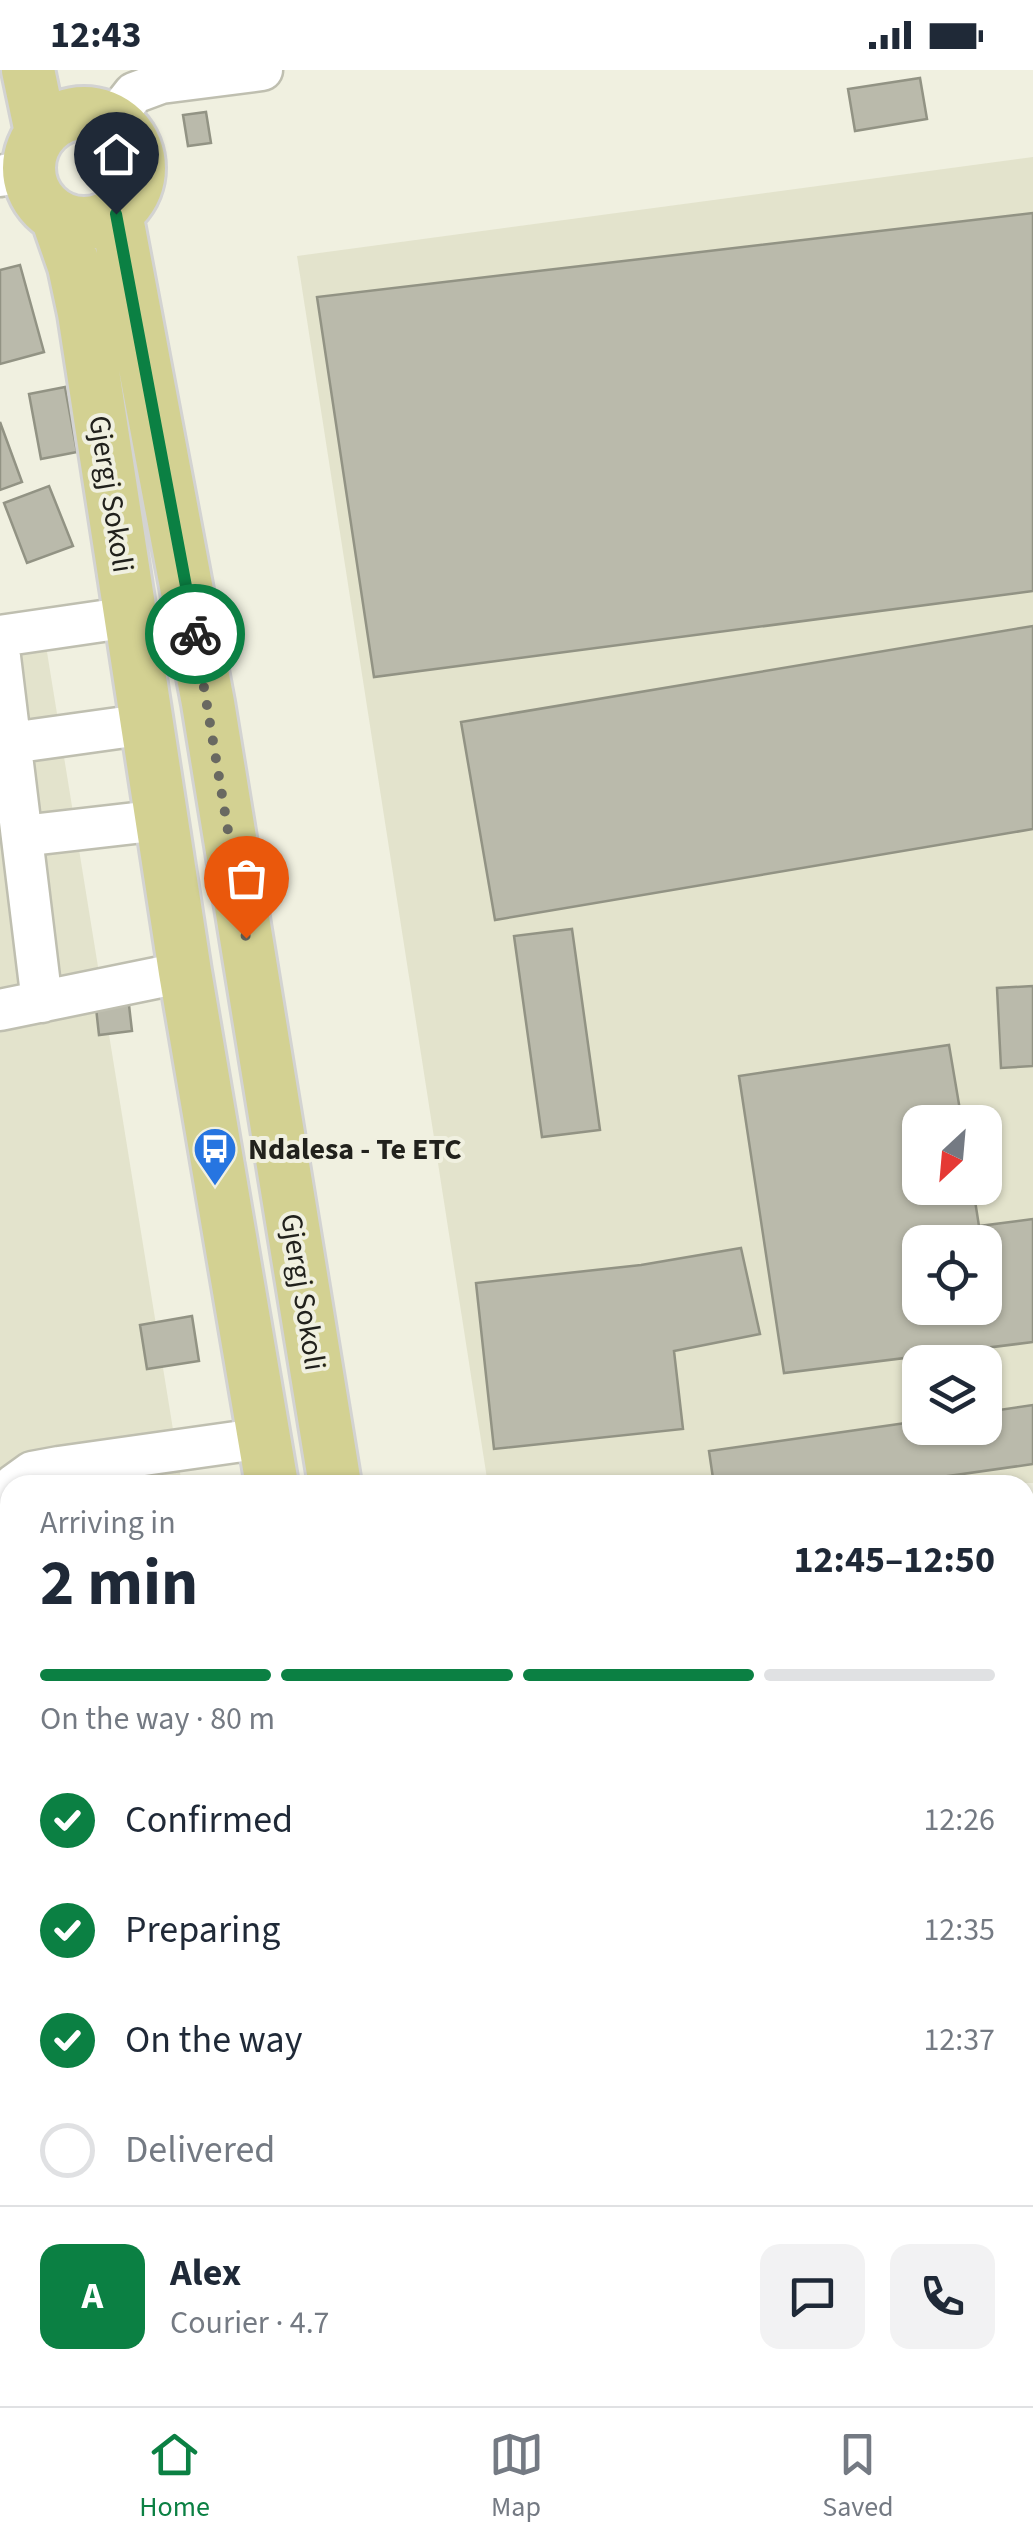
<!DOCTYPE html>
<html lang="en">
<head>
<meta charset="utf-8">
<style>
	:root { --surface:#fff; --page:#f2f2f3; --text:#1f2937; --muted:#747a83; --line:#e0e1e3; --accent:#0b8043 }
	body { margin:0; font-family:"Source Sans 3",sans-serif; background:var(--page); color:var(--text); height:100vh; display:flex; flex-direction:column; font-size:38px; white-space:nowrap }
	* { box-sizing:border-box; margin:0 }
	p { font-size:32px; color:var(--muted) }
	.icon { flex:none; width:55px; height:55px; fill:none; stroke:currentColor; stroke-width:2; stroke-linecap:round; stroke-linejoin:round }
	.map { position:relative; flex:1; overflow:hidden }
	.details { position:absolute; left:0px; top:1405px; width:1035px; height:932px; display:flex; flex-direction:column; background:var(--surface); border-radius:30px 30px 0 0; box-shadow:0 2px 8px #0004 }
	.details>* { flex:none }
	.needle { width:65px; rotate:206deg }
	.controls { position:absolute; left:902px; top:1035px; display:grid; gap:20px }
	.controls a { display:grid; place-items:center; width:100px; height:100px; border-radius:20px; background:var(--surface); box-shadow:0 2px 8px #0004; font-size:50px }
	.pin { position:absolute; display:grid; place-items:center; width:85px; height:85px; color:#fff; margin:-102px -42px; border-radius:50% 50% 50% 0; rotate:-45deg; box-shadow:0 0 10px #0007 }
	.pin .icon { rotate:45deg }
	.courier { position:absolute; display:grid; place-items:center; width:100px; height:100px; margin:-50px; border:8px solid #0b8043; border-radius:50%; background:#fff; color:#222; box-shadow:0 2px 12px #0007 }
	.headline em { font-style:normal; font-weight:700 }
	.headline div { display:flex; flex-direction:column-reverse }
	.headline { display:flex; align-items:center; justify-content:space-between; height:170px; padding:0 40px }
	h1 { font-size:65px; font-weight:700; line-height:75px }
	.bar { display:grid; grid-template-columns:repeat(4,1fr); gap:15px 10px; align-content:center; height:120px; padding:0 40px }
	.bar i { height:12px; border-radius:8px; background:var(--line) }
	.bar .on { background:var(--accent) }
	.bar p { grid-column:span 4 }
	.line { display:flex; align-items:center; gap:25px; padding:0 40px; border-top:2px solid var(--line) }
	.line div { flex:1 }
	.round { display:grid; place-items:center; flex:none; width:105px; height:105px; border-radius:20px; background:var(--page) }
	ol { padding:0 40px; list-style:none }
	li { display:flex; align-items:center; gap:30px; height:110px }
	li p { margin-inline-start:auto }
	li .icon { padding:10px; border-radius:50%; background:var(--accent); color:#fff; stroke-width:4 }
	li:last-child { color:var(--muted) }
	li i { width:55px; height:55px; border:5px solid var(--line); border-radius:50% }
	.status { display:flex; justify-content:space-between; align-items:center; height:70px; padding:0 50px; background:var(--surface); direction:ltr }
	.status svg { height:28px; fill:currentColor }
	.dock { display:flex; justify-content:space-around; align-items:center; height:140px; border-top:2px solid var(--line); background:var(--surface); font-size:28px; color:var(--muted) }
	.dock a { display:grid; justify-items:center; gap:5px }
	.dock .on { color:var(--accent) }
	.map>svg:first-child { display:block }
	.built { fill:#e3e3cc; fill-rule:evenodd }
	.building { fill:#babaab; stroke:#929384; stroke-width:2.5; fill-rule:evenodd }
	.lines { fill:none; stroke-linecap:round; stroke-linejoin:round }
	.minor-casing { stroke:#bfbfb0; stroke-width:45 }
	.major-casing { stroke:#d3d3d2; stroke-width:58 }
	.minor { stroke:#fff; stroke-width:40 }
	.major { stroke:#d3d192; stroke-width:52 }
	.done { stroke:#696961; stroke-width:10; stroke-dasharray:0 18 }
	.route { stroke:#0b8043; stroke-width:12 }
	.labels { text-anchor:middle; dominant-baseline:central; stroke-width:8; stroke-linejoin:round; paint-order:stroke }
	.street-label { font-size:30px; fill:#21211c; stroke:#f0f0e0 }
	.poi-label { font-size:30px; font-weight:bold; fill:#21211c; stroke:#f0f0e0; text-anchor:start }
</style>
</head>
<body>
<div class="status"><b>12:43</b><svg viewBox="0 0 49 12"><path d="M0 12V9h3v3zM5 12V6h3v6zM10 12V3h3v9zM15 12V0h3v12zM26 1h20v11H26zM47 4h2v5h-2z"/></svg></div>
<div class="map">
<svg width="1033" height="2336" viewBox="0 0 1033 2336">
	<rect width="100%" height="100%" fill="#f0f0e0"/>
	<path class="built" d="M1033,87V1413L488,1415L297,186ZM920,1052H985V1118H920ZM920,1172H985V1238H920ZM920,1292H985V1358H920Z
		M41,545L182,1415H10V2328H331L332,2336H0V546Z
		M1025,1987L1033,2059V2187L1025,2189Z"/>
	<path class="building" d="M920,8L927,49L855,61L848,19Z
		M206,42L211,73L188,76L183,45Z
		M1033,143V521L374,607L317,227Z
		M20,195L44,282L0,294V200Z
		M65,317L77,382L41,389L29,324Z
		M0,352L22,412L0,420Z
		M49,416L73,476L27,493L4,433Z
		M1033,556V759L495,850L461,652Z
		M572,859L600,1060L542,1067L514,866Z
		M1033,916V996L1001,998L997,918Z
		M129,935L132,961L99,965L96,938Z
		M949,975L962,1052H920V1118H973L979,1156L1033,1149V1272L784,1303L739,1006ZM920,1172H985V1238H920Z
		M741,1178L760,1264L674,1281L683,1359L494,1379L476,1213L641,1195Z
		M192,1246L199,1291L147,1299L140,1255Z
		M1033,1335V1394L885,1415H714L709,1381L920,1351V1358H985V1342Z
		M10,1914V2108L0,2109V1915Z"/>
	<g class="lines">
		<defs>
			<path id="minor" d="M112,51L134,23L161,13L262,0
				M0,106L28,100
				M0,566L130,547
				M0,587L42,932
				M11,673L147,654
				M22,766L161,750
				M0,940L185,902
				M14,1415L32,1402L59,1397L264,1368
				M10,1423L6,1430L10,1490
				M98,2336L144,2328"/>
			<path id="major" d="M28,0L41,62
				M29 98a55 55 0 1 1 110 0a55 55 0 1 1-110 0Z
				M116,143L208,633L335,1415
				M57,147L74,196L84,243L185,902L272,1415
				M426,2328L427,2336
				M482,2328L483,2336"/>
		</defs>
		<use href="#minor" class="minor-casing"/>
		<use href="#major" class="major-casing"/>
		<use href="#minor" class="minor"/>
		<use href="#major" class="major"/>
	</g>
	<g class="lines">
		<path class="done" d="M195,564L246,868"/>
		<path class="route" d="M116,144L195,564"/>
	</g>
	<defs>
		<symbol id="bus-pin" viewBox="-11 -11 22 30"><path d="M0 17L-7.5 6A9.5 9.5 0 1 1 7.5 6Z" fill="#2675e1" stroke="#f0f0e0"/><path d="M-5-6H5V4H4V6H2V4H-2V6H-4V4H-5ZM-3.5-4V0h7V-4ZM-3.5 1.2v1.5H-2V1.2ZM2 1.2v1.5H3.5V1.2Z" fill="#fff"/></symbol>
	</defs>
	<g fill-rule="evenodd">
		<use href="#bus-pin" x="190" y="1054" width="50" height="68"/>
	</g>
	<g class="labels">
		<g class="street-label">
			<text transform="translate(111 424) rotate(81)">Gjergj Sokoli</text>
			<text transform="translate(303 1222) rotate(81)">Gjergj Sokoli</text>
		</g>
		<g class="poi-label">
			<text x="248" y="1079">Ndalesa - Te ETC</text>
		</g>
	</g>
</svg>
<div class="controls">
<a><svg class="needle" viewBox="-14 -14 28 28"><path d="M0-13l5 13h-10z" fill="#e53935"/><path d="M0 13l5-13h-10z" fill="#747a83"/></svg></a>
<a><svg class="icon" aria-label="locate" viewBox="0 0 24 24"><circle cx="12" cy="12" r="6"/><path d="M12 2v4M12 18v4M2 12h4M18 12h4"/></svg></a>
<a><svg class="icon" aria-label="layers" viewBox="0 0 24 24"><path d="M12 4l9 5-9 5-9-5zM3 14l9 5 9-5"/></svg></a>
</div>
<div class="pin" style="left:246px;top:868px;background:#ea580c"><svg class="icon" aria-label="bag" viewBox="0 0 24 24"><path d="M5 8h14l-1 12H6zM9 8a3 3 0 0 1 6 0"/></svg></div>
<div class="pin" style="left:116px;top:144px;background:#1f2937"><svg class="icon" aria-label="home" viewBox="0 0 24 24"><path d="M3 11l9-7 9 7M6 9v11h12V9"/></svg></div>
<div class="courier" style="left:195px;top:564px"><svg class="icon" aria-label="bike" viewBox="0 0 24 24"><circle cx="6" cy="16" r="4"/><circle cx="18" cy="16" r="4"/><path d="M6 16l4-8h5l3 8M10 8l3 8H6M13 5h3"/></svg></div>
<section class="details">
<div class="headline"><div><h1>2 min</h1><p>Arriving in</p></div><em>12:45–12:50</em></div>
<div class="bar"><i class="on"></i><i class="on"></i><i class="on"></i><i></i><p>On the way · 80 m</p></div>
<ol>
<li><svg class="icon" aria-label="check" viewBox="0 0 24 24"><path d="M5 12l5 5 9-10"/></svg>Confirmed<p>12:26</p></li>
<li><svg class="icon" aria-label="check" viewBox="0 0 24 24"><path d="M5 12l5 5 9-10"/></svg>Preparing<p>12:35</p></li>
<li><svg class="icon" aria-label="check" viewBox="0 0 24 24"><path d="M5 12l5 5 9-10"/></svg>On the way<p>12:37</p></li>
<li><i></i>Delivered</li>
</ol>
<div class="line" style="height:180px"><b class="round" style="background:var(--accent);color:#fff">A</b><div><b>Alex</b><p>Courier · 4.7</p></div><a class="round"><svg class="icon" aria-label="chat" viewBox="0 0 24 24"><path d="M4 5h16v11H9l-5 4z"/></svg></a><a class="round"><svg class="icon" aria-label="phone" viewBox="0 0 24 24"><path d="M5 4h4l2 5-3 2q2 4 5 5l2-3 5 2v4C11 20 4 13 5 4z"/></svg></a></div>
</section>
</div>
<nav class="dock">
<a class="on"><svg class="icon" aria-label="home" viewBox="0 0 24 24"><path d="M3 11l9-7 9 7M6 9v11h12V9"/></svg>Home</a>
<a><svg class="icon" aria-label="map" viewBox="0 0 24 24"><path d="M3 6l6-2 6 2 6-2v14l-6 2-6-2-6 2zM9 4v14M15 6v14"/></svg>Map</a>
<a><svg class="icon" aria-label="saved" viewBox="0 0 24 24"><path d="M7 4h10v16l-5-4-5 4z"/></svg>Saved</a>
</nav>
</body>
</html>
